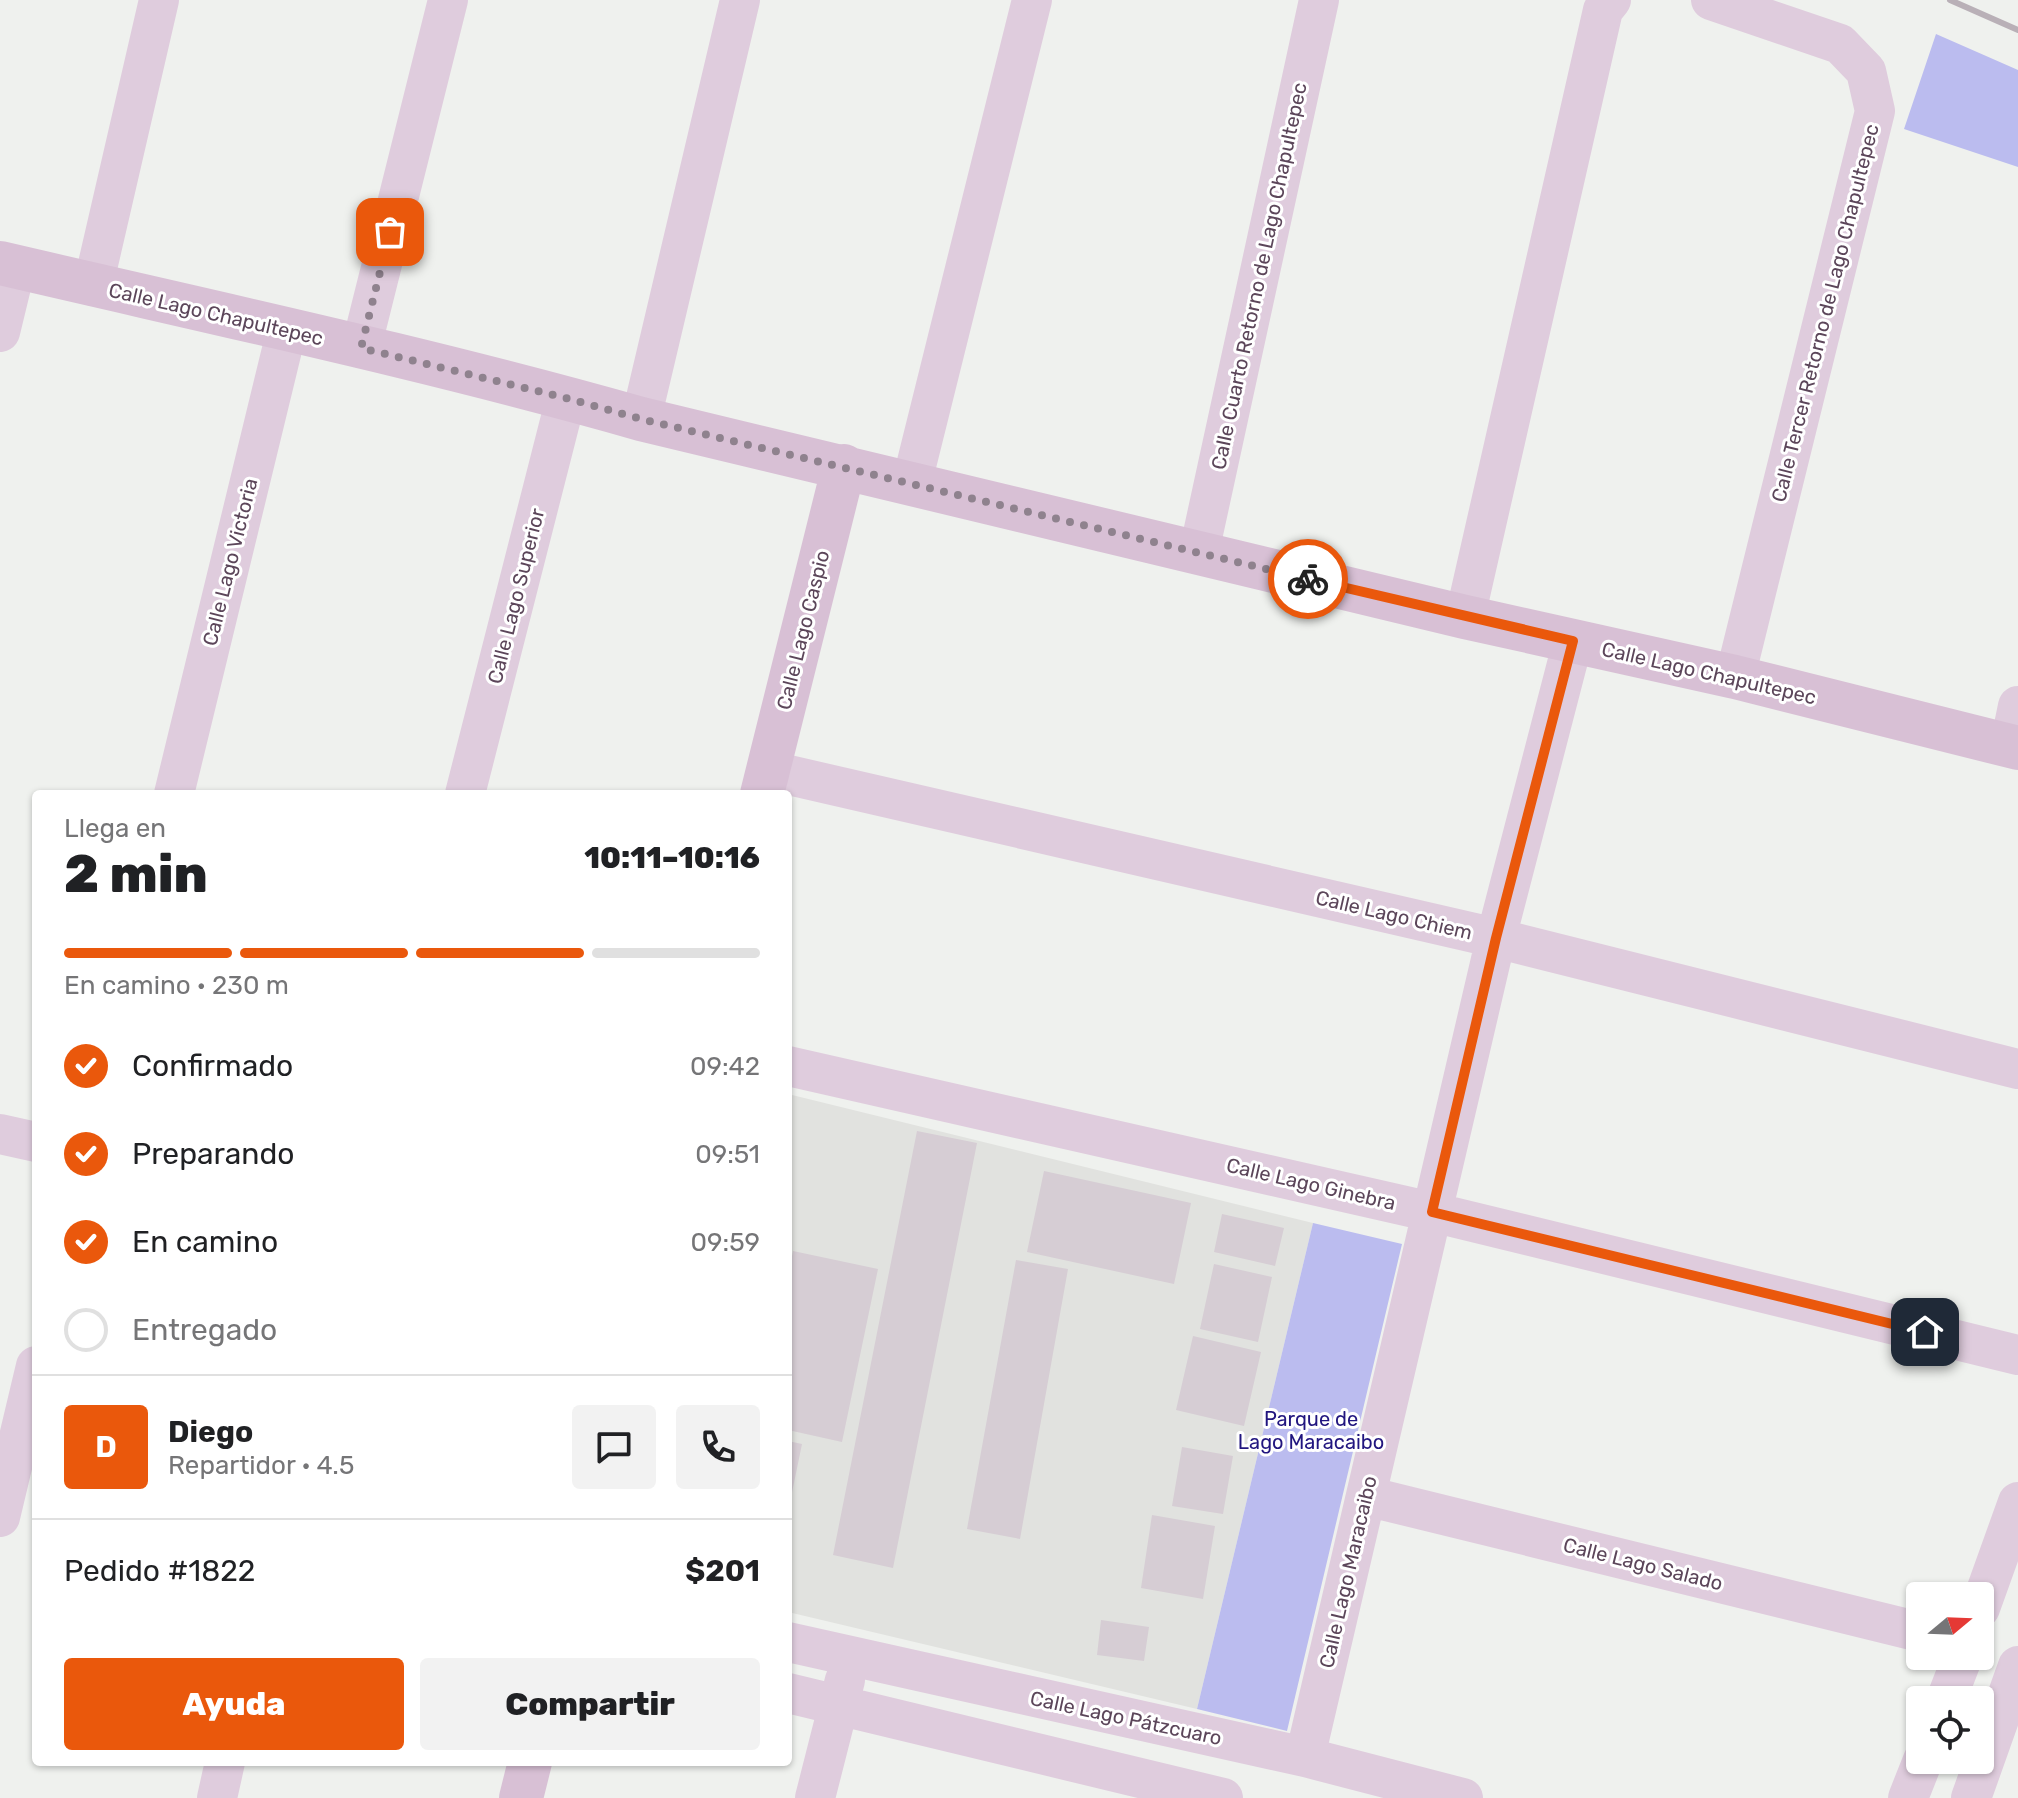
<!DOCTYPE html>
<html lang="es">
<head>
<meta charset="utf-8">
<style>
	:root { --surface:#fff; --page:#f2f2f2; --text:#202124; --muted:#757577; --line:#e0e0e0; --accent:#ea580c }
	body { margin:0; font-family:Rubik,sans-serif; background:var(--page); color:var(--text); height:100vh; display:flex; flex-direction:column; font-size:30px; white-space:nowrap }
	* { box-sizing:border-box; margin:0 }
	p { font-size:26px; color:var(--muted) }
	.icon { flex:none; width:44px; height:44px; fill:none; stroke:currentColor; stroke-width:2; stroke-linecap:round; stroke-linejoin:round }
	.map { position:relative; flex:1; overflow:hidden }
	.panel { position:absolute; left:32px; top:790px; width:760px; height:976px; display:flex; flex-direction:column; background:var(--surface); border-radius:8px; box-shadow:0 2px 6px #0004 }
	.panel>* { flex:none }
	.needle { width:52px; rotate:71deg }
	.buttons { position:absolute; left:1906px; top:1582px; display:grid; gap:16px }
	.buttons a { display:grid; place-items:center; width:88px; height:88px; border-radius:8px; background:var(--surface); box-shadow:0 2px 6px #0004; font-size:40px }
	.pin { position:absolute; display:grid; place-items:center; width:68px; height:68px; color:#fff; margin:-34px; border-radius:16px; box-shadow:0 4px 12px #0006 }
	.courier { position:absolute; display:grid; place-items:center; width:80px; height:80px; margin:-40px; border:6px solid #ea580c; border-radius:50%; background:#fff; color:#222; box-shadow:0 2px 10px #0007 }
	.headline em { font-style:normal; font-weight:800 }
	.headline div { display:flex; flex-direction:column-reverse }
	.headline { display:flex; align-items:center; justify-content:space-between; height:136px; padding:0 32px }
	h1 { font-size:52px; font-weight:800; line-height:60px }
	.bar { display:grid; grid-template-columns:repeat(4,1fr); gap:12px 8px; align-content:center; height:96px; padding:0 32px }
	.bar i { height:10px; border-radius:6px; background:var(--line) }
	.bar .active { background:var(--accent) }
	.bar p { grid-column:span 4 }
	.line { display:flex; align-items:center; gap:20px; padding:0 32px; border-top:2px solid var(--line) }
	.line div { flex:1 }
	.round { display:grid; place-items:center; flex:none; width:84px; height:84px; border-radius:8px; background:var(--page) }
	ol { padding:0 32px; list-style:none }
	li { display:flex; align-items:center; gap:24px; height:88px }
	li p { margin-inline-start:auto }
	li .icon { padding:8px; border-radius:50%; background:var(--accent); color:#fff; stroke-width:4 }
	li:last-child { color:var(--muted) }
	li i { width:44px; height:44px; border:4px solid var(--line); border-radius:50% }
	.action { display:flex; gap:16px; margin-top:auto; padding:16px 32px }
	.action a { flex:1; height:92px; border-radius:8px; background:var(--accent); color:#fff; font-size:32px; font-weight:800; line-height:92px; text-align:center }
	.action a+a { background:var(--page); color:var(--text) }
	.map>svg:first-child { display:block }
	.education { fill:#e1e2df }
	.green { fill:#bbbcef }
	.building { fill:#d6cdd4 }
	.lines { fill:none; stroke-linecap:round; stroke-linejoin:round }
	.street { stroke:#dfccdd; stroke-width:40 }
	.secondary { stroke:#d8c0d5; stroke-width:44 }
	.rail { stroke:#b9b0b7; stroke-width:6 }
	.done { stroke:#8f828e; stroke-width:8; stroke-dasharray:0 14.4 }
	.route { stroke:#ea580c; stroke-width:10 }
	.labels { text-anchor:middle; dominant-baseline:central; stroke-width:6; stroke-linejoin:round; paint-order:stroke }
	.street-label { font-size:20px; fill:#5c465a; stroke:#fff }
	.park-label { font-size:20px; fill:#21157f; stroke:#fff }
</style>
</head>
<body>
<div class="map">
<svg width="2018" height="1798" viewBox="0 0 2018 1798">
	<rect width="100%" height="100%" fill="#eff1ee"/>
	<path class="education" d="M788,1094L1313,1223L1197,1709L788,1612Z"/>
	<path class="green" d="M1936,34L2018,70V167L1904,129Z
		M1313,1223L1402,1244L1287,1731L1197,1709Z"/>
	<path class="building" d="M917,1131L977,1143L893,1568L833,1555Z
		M1044,1171L1191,1203L1174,1284L1027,1252Z
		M1222,1214L1284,1228L1275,1266L1214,1252Z
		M793,1251L878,1269L842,1442L788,1430V1277Z
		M1016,1260L1068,1269L1020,1539L967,1529Z
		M1214,1264L1272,1277L1258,1342L1200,1329Z
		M1193,1336L1261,1352L1244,1426L1176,1410Z
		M788,1441L802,1444L789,1507H788Z
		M1182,1447L1233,1456L1223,1514L1172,1506Z
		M1152,1515L1215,1526L1203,1599L1141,1588Z
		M1101,1620L1149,1627L1144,1661L1097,1655Z"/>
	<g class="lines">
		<path class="street" d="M1711,0L1840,44L1866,71L1875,111L1735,677
			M93,286L159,0
			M0,332L16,266
			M361,348L448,0
			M641,419L740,0
			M912,482L1032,0
			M1199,552L1319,0
			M1465,617L1603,10L1611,0
			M2010,745L2018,706
			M767,770L1496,938L2018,1069
			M174,794L287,329
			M465,794L566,398
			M788,1066L1432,1212L2018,1355
			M0,1134L36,1142
			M1366,1496L1920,1632
			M0,1517L36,1366
			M1980,1608L2018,1502
			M788,1642L1305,1757L1463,1798
			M788,1693L1223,1798
			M1946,1700L1963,1656
			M1305,1757L1496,938L1573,641
			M217,1798L225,1762
			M815,1798L845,1680
			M1908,1798L1923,1760
			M1971,1798L2018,1666"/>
		<path class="secondary" d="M0,263C214,313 430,359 641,419L1465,617L1735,677L2018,748
			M762,794L844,466
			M521,1798L530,1762"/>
		<path class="rail" d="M1950,0L2018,30"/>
	</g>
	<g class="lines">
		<path class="done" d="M390,232L361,348L566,398L641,419L1308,579"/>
		<path class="route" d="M1308,579L1573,641L1496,938L1432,1212L1925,1332"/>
	</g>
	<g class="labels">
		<g class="street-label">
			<text transform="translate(1259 276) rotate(-78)">Calle Cuarto Retorno de Lago Chapultepec</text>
			<text transform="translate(1825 313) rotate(-76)">Calle Tercer Retorno de Lago Chapultepec</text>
			<text transform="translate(216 314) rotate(13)">Calle Lago Chapultepec</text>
			<text transform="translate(230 562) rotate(-76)">Calle Lago Victoria</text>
			<text transform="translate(516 596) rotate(-76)">Calle Lago Superior</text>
			<text transform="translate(803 630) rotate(-76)">Calle Lago Caspio</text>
			<text transform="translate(1709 673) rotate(13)">Calle Lago Chapultepec</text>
			<text transform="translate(1394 915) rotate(13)">Calle Lago Chiem</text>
			<text transform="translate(1311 1184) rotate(13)">Calle Lago Ginebra</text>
			<text transform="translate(1643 1564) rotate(14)">Calle Lago Salado</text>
			<text transform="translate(1348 1572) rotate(-77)">Calle Lago Maracaibo</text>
			<text transform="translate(1126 1718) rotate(12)">Calle Lago Pátzcuaro</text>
		</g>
		<g class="park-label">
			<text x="1311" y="1419">Parque de<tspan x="1311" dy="23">Lago Maracaibo</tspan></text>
		</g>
	</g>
</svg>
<div class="buttons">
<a><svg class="needle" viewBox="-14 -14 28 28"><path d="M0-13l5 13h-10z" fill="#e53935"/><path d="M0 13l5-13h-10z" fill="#757577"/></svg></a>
<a><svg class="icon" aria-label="locate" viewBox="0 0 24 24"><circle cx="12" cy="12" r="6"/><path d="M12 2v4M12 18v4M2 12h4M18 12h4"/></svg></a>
</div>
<div class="pin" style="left:390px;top:232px;background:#ea580c"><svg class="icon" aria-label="bag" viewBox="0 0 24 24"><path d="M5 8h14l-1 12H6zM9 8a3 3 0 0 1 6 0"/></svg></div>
<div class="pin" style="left:1925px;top:1332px;background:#1f2937"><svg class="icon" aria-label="home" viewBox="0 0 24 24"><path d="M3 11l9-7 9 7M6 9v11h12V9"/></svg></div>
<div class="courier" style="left:1308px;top:579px"><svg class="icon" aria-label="bike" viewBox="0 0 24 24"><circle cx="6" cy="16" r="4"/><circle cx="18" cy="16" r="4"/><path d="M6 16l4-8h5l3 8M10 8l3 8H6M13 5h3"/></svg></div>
<section class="panel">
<div class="headline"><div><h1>2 min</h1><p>Llega en</p></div><em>10:11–10:16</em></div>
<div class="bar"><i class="active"></i><i class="active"></i><i class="active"></i><i></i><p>En camino · 230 m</p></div>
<ol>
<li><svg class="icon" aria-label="check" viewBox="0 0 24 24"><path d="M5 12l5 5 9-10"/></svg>Confirmado<p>09:42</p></li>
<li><svg class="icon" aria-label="check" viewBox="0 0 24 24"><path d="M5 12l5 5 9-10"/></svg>Preparando<p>09:51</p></li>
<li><svg class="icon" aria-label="check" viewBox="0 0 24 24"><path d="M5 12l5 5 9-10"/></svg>En camino<p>09:59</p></li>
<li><i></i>Entregado</li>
</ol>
<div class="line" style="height:144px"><b class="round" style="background:var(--accent);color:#fff">D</b><div><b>Diego</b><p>Repartidor · 4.5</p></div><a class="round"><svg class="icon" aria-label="chat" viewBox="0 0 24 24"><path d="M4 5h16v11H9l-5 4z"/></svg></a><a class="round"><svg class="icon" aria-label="phone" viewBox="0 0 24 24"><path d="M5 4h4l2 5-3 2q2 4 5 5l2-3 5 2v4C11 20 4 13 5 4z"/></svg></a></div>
<div class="line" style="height:104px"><div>Pedido #1822</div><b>$201</b></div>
<div class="action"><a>Ayuda</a><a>Compartir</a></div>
</section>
</div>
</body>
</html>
